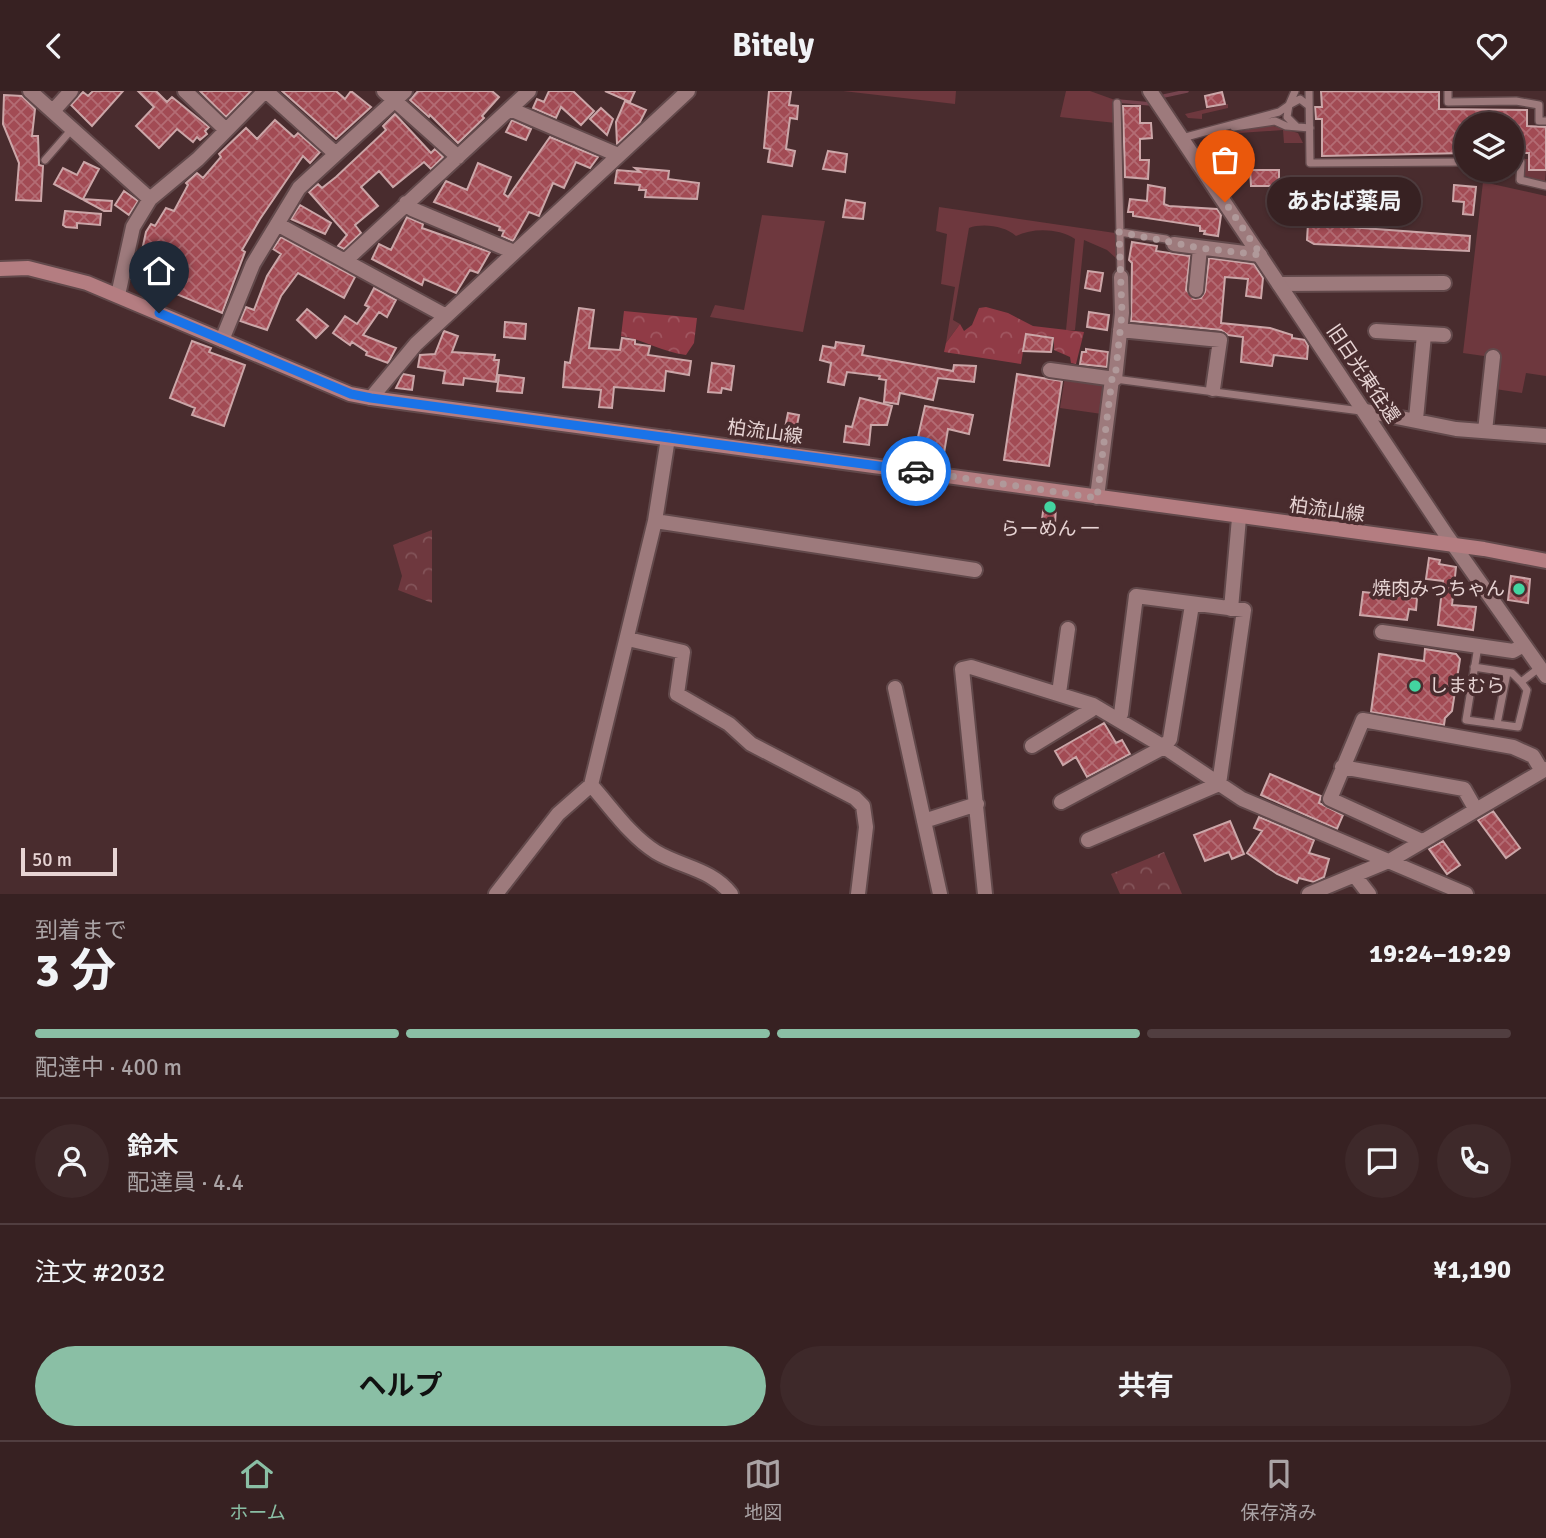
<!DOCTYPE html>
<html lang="ja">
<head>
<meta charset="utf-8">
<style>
	:root { --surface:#372122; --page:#3e292a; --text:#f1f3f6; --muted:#aaa3a5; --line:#513e40; --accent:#8abfa5 }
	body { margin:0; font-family:Signika,"Noto Sans JP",sans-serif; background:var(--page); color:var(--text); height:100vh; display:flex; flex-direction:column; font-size:26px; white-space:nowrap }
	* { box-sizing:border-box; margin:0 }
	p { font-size:23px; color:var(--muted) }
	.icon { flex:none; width:38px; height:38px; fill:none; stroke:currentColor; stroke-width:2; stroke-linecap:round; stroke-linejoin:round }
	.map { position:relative; height:803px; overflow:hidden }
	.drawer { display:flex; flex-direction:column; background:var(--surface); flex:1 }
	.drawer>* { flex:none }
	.tools { position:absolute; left:1454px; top:21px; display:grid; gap:14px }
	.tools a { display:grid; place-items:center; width:70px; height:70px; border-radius:50%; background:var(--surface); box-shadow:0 2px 5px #0004,0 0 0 2px var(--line); font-size:35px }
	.scale { position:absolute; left:21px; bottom:18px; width:96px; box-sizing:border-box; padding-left:7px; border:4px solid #e7d4d4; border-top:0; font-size:19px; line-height:24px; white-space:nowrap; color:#e7d4d4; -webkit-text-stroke:5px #492c2e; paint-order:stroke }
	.pin { position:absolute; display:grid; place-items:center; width:60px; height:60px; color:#fff; margin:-72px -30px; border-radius:50% 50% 50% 0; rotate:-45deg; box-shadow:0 0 7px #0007 }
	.pin .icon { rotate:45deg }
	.courier { position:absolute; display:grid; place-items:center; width:70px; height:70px; margin:-35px; border:5px solid #1a73e8; border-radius:50%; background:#fff; color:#222; box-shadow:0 2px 9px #0007 }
	.bubble { position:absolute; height:49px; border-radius:24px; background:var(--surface); box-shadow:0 2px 5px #0004,0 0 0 2px var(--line); font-size:23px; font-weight:700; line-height:49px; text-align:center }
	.overview em { font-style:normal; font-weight:700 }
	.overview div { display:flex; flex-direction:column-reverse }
	.overview { display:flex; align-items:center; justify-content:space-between; height:119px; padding:0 35px }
	h1 { font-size:46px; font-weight:700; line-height:52px }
	.bar { display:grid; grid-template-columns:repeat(4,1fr); gap:10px 7px; align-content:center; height:84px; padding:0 35px }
	.bar i { height:9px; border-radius:5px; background:var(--line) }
	.bar .selected { background:var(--accent) }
	.bar p { grid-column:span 4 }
	.line { display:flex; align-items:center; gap:18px; padding:0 35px; border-top:2px solid var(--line) }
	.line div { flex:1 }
	.round { display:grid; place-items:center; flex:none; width:74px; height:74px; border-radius:37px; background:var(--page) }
	.button { display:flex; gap:14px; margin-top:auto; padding:14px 35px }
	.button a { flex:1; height:80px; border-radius:42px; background:var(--accent); color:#111; font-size:28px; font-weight:700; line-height:80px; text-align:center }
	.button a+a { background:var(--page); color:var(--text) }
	header { display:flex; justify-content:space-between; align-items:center; height:91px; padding:0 35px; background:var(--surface); font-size:32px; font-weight:700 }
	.dock { display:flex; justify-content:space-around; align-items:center; height:98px; border-top:2px solid var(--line); background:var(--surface); font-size:19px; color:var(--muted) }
	.dock a { display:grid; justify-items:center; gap:4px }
	.dock .selected { color:var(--accent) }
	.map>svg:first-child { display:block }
	.grass { fill:#6e383e }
	.forest { fill:url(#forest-crowns) }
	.park { fill:url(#park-crowns) }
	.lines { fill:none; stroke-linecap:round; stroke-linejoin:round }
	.stream { stroke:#76444e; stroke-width:3.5 }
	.building { fill:url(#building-cross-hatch); stroke:#cba6a8; stroke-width:2 }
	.service-casing { stroke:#62494b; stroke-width:10 }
	.minor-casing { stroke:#62494b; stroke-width:18 }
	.tertiary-casing { stroke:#62494b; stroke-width:18 }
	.secondary-casing { stroke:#62494b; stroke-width:18 }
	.service { stroke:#9d7a7c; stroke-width:7 }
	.minor { stroke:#9d7a7c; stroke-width:14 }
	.tertiary { stroke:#9d7a7c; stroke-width:14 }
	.secondary { stroke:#b47d81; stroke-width:14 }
	.done { stroke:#b0999a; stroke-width:7; stroke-dasharray:0 12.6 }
	.route { stroke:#1a73e8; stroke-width:9 }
	.poi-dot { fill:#43d4a0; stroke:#492c2e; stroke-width:2.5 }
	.labels { text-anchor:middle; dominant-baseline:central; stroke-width:7; stroke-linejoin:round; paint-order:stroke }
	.street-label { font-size:19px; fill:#e7d4d4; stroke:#492c2e }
	.poi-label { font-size:19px; fill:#e7d4d4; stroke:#492c2e }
</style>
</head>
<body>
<header><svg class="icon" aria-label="back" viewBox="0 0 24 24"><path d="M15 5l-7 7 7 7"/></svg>Bitely<svg class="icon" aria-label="heart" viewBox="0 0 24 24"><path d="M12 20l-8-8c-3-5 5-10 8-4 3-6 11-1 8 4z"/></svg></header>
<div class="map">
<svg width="1546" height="803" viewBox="0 0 1546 803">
	<defs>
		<pattern id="forest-crowns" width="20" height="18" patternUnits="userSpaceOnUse" patternTransform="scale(1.75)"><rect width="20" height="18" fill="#903b46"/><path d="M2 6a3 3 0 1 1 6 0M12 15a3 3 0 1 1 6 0" fill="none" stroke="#a05660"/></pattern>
		<pattern id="park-crowns" width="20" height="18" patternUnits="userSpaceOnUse" patternTransform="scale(1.75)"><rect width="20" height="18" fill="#6e383e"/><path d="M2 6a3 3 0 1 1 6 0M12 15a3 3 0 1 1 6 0" fill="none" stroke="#835459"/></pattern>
		<pattern id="building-cross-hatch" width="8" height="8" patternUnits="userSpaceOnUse" patternTransform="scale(1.75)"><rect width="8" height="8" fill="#a24b54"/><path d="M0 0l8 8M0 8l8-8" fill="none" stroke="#b36c74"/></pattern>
	</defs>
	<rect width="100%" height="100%" fill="#492c2e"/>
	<path class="grass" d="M843,0H956L955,13Z
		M1066,0H1090L1115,9L1116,32L1060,26Z
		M1228,13V17L1202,23V28L1188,27L1185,23Z
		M1270,34L1298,42L1303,52H1284L1283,39L1239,42V51H1217L1222,72H1217L1204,52L1207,47Z
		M1524,68H1529V79H1546L1545,91L1525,85Z
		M1483,91L1546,105V285L1526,282L1522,302L1495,298L1498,267L1463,262Z
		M939,116L1115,142L1117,168L1107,159L1084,149L1075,239H1066L1075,148C1058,137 1033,137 1016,145C1005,135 983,132 969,137L953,229L960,233L946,252L955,196L941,193L947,143L936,140Z
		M762,124L825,130L803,241L710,226L715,214L744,219Z
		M1065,285L1102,290L1107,296L1102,323L1060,317Z"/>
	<path class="forest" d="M986,216L1008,222L1033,235L1084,241L1076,273L1071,272L1070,266L1054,259V246L1026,243L1021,273L944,261L946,252L960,233L964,240L972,234L979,217Z
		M624,220L697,227L694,252L686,264C662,261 645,249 621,245Z"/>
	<path class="park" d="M432,439V512L398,499L402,485L393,454Z
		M1164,761L1182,803H1120L1111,783Z"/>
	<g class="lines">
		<path class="stream" d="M1164,5L1187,0
			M1118,10L1151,13"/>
	</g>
	<path class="building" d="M93,0H123L92,35L71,14L83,1L88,5Z
		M138,0H156L167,11L172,6L209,36L205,40L207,43L200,49L197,46L193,51L177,38L159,57L136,35L154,16Z
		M200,0H251L226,26Z
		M282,0H336L345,8L351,0L371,16L336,48Z
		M418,0H492L499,6L482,25L484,27L458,52L430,24L429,26L410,9Z
		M549,0H573L594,20L581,34L561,16L556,27L533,17L537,8L544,11Z
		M605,0H635L630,11Z
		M769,0H791L789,14L798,15L797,28L790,27L786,58L795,60L792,75L768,71L770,58L764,57Z
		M1321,0L1439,1V18L1527,19V35L1546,36V79H1529V62H1512V33H1466V62L1322,65V28H1316L1315,16H1322Z
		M1222,1L1225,13L1207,16L1205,5Z
		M4,4L22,5L35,18L32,45H38L39,74L43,75L41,110L16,109L19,72L3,33Z
		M625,10L646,19L640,31L617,53L616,31Z
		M1123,15H1140V32H1151L1152,47L1140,48V69H1149L1148,88L1125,86Z
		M601,17L613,28L607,44L590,28Z
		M395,23L431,62L435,58L443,66L431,78L424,71L393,96L379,80L361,96L378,115L355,134L361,142L344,158L338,155L347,144L309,101L318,93L322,97L336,86L386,39L383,35Z
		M275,29L294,46L298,42L320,61L310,72L303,65L260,128L242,159L245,161L222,222L143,189L142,193L131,188L134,176L138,178L146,141L151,133L155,135L166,117L174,120L188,94L186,92L197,82L203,87L221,66L219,63L246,37L257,48Z
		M512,29L531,38L526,49L506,41Z
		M550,46L598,66L590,77L576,71L564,97L553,92L539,125L529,121L513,150L502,145L504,140L499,139L500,136L434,111L446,90L467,99L478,72L511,86L504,103L508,106Z
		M828,60L847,63L845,81L823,78Z
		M84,71L99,78L83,108L112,110L111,120H104L54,93L63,77L77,84Z
		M635,77L669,80L668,88L699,92L697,108L645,106L646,99H639L640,94L615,92L617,79L640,81Z
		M1250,79H1279V95H1251Z
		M1148,94L1165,97L1164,113L1169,115L1217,118L1221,124L1218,145L1204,143L1205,140H1200V135L1133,125V121H1128L1130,108L1147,110Z
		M1454,94L1476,96L1473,124L1463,123L1464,111L1453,110Z
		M124,100L138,110L129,124L115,114Z
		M846,109L865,112L863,128L843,126Z
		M300,114L331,132L325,143L291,128Z
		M65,120L101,123L100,134L77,132V137L66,136L63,134Z
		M407,126L423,133L422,137L490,161L478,182L470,179L456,202L424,188L422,194L372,168L379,153L391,159Z
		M1308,133L1470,145L1469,160L1314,153L1307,149Z
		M281,146L355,186L344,207L298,182L281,205L267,239L240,230L246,216L254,219L267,185L281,163L273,158Z
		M1132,151L1157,155L1156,160L1190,165L1186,199L1194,208L1201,207L1205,201L1209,167L1254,173L1263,187L1261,207L1246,205L1248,188L1225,186L1221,232L1270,237L1292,244V247L1305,249L1308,255L1307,268L1274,264L1272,275L1241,271L1243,246L1228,244L1221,239L1131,230L1132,172L1129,169Z
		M1088,180L1103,182L1100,200L1085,197Z
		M374,197L396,209L387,226L379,221L363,244L396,257L388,272L366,264L367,261L352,251L350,254L333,242L345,225L357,233L369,216L365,214Z
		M579,217L594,219L589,257L620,259L622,247L635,249V253L650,255L648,264L691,270L689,284L666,280L664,300L614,296L612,317L599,316L601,299L563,296L565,271L570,272Z
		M307,218L328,235L316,247L297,229Z
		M1089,221L1109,224L1107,239L1087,236Z
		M505,231L526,233L525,248L504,246Z
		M444,240L458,245L452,261L495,264L494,269H499L496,291L464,287L463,294L443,292L445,280L418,276L420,264L435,263Z
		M1026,243L1053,247L1051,261L1023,260Z
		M192,250L211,257L209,261L245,274L224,335L192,324L195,317L170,307Z
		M836,251L864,255L862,264L953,280L954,274L976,275L974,291L938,287L933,309L900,302L898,313L884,311L886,289L879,288L880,285L847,281L844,294L828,291L831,272L820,269L823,255L835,257Z
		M1086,258L1108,261L1107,276L1080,273L1082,261H1086Z
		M712,272L734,275L731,299L722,297L721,302L708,301Z
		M403,283L414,285L412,299L396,297Z
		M1017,283L1062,290L1049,375L1004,369Z
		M499,284L524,287L522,302L497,300Z
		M860,307L892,315L887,334H871L869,354L844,351L846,335L852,336Z
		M925,315L973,324L969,343L948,338L943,368L925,364L924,370L913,368Z
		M788,322L799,324L796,339L785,337Z
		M1044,413L1056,414L1055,434L1051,437L1041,436Z
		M1429,467L1440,469L1439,473L1456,476L1452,514L1476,516L1473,539L1438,534L1443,490L1426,488Z
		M1511,485L1530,488L1528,512L1508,509Z
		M1363,501L1417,507L1416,519L1409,518L1407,529L1360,524Z
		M1425,558L1456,563L1460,568L1452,620L1445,627L1444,634L1371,621L1379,563L1424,570Z
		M1104,632L1116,652L1122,649L1130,663L1087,686L1076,666L1063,674L1055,660Z
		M1270,683L1321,705L1319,712L1343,724L1337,738L1261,704Z
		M1493,720L1520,757L1506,767L1478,729Z
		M1259,726L1314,749L1309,762L1329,768L1324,786L1314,791L1299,787L1297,792L1277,783L1247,762L1262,740L1254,737Z
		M1230,730L1244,763L1232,768L1229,761L1205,770L1194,744Z
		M1443,750L1460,774L1447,783L1429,758Z"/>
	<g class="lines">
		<defs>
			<path id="service" d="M1309,0L1310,72L1466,71
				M1448,0V11L1516,10L1539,14V30H1546
				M1117,12L1121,186
				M1296,35L1287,26L1289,14L1300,8L1309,15
				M1234,36L1275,30L1286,35L1310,37
				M1182,47L1279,21L1289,14L1295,0
				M45,69L72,38
				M1512,71H1521L1520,89L1546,95
				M1119,141L1166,148L1174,153
				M1115,288L1361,320
				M1478,555L1466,629L1518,636L1527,599L1521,591L1539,577
				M1474,576L1512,582L1521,591
				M1497,633L1507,582"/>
			<path id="minor" d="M30,0L150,108
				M185,0L226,39
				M266,0L336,63L405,0
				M384,0L458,66
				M510,18L618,64
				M53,20L71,0
				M406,112L412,118L514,161
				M277,133L446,225
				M1174,153L1260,164
				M345,170L529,0
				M1279,193L1444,192
				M1196,199L1200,157
				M118,204L133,136L150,108L198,68L265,0
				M1120,239L1220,249L1213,298
				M1376,240L1444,244
				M222,249L253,173L299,97L336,63
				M1050,279L1115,288L1122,222L1121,186
				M371,307L416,253L688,0
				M1366,320L1456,338L1546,345
				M1416,328L1424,244
				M1485,340L1493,266
				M1097,406L1112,288
				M655,430L975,479
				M1231,518L1239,427
				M1382,541L1513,560L1522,555
				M628,548L683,561L677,603L729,633L751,653L855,707L863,715L866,736L858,803
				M895,597L940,803
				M1059,602L1068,538
				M1032,655L1091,619L1093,614
				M1342,676L1464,698L1476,719
				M591,694C611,716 630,745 656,761C681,776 712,778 731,803
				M1061,711L1164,656L1170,648L1192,514
				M924,730L977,713
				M1088,749L1219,693L1244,519L1136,505L1121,623L1117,628
				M1422,750L1330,708L1363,629L1513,656L1533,665L1542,680
				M1355,785L1369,803
				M496,803L558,723L591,694L655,430L668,347
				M985,803L962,578L971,576L1093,614L1164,656L1242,708L1466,803
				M1309,803L1391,769L1546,678"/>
			<path id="tertiary" d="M1150,0L1445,442L1546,585"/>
			<path id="secondary" d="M0,178L28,177L87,192L350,303L371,307L1484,458L1546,470"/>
		</defs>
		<use href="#service" class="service-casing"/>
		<use href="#minor" class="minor-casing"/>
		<use href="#tertiary" class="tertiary-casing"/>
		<use href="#secondary" class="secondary-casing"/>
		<use href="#service" class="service"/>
		<use href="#minor" class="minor"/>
		<use href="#tertiary" class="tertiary"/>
		<use href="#secondary" class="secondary"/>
	</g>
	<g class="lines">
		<path class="done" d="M916,380L1097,407L1112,288H1115L1122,222L1119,141L1200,157L1261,164L1225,111"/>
		<path class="route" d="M159,222L351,303L371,307L916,380"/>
	</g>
	<g class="poi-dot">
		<circle cx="1050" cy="416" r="7"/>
		<circle cx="1519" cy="498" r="7"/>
		<circle cx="1415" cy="595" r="7"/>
	</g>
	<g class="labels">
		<g class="street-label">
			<text transform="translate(1363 283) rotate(56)">旧日光東往還</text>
			<text transform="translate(765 341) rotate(8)">柏流山線</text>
			<text transform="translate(1327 419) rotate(8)">柏流山線</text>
		</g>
		<g class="poi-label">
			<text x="1050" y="438">らーめん 一</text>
			<text x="1505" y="498" text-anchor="end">焼肉みっちゃん</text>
			<text x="1429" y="595" text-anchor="start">しまむら</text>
		</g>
	</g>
</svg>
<div class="tools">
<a><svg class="icon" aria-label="layers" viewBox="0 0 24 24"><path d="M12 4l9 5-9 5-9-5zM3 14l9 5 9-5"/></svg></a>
</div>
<div class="scale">50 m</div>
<div class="pin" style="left:1225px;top:111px;background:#ea580c"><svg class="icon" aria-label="bag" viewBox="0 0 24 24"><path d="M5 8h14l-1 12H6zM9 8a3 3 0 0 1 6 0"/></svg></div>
<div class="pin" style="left:159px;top:222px;background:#1f2937"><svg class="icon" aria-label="home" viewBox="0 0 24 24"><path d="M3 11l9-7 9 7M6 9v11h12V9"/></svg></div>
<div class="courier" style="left:916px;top:380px"><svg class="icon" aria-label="car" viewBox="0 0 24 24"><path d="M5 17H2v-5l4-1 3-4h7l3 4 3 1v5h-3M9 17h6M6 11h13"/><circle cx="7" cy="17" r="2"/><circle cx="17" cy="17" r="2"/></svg></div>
<div class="bubble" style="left:1267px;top:86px;width:154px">あおば薬局</div>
</div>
<section class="drawer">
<div class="overview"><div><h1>3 分</h1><p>到着まで</p></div><em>19:24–19:29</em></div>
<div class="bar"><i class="selected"></i><i class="selected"></i><i class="selected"></i><i></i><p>配達中 · 400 m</p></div>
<div class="line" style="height:126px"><a class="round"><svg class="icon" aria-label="person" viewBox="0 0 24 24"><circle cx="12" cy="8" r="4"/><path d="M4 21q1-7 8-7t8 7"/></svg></a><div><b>鈴木</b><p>配達員 · 4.4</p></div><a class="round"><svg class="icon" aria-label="chat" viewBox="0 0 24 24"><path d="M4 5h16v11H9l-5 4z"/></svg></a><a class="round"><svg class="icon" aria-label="phone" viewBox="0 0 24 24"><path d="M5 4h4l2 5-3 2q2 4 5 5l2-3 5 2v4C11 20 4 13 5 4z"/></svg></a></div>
<div class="line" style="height:91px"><div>注文 #2032</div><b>¥1,190</b></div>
<div class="button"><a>ヘルプ</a><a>共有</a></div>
</section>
<nav class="dock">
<a class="selected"><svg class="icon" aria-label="home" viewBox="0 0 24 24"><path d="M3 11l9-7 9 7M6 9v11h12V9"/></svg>ホーム</a>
<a><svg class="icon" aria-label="map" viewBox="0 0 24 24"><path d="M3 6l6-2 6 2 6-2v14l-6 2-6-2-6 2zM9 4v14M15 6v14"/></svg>地図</a>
<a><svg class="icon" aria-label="saved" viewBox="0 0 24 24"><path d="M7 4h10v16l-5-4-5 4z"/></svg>保存済み</a>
</nav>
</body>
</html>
